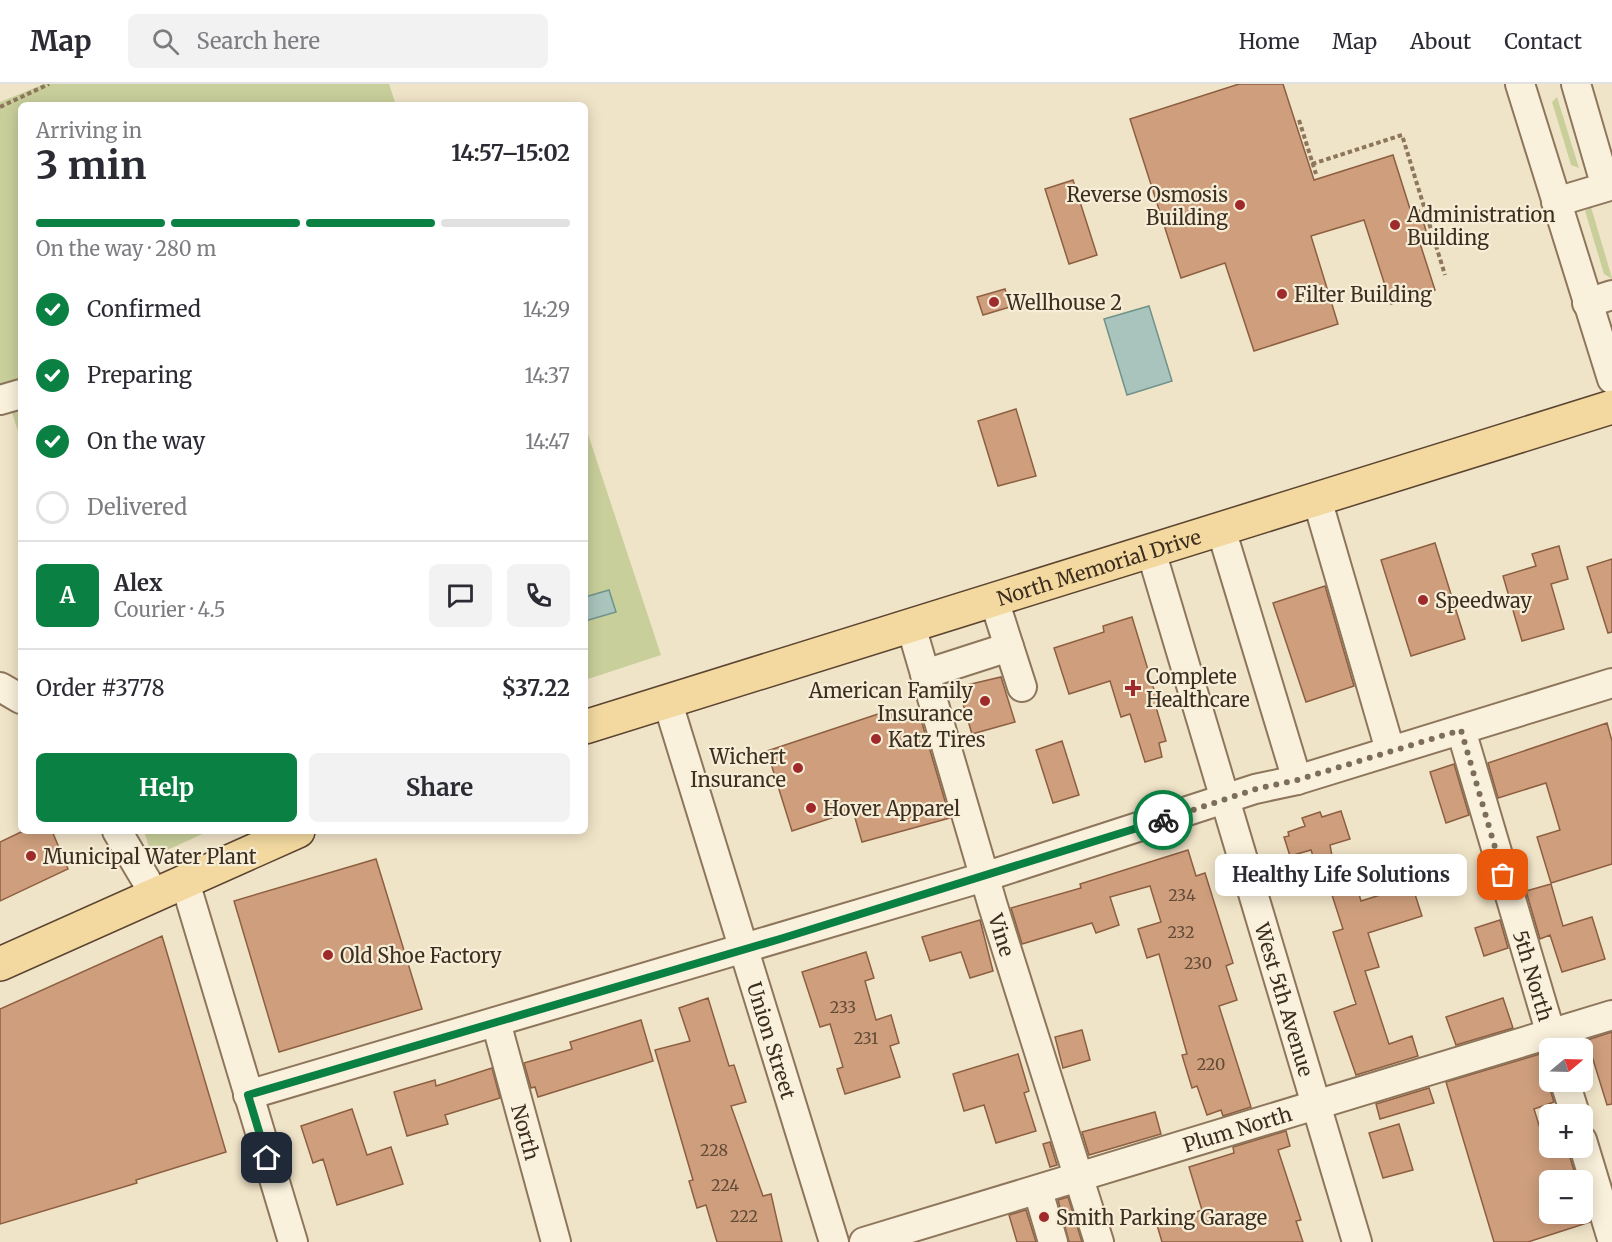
<!DOCTYPE html>
<html lang="en">
<head>
<meta charset="utf-8">
<style>
	:root { --surface:#fff; --page:#f2f2f3; --text:#2b2b33; --muted:#7c7c81; --line:#e1e1e2; --accent:#0b8043 }
	body { margin:0; font-family:Merriweather,serif; background:var(--page); color:var(--text); height:100vh; display:flex; flex-direction:column; font-size:22px; white-space:nowrap }
	* { box-sizing:border-box; margin:0 }
	p { font-size:20px; color:var(--muted) }
	.icon { flex:none; width:33px; height:33px; fill:none; stroke:currentColor; stroke-width:2; stroke-linecap:round; stroke-linejoin:round }
	.map { position:relative; flex:1; overflow:hidden }
	.panel { position:absolute; left:18px; top:18px; width:570px; height:732px; display:flex; flex-direction:column; background:var(--surface); border-radius:9px; box-shadow:0 3px 15px #0003 }
	.panel>* { flex:none }
	.needle { width:39px; rotate:71deg }
	.tools { position:absolute; left:1539px; top:954px; display:grid; gap:12px }
	.tools a { display:grid; place-items:center; width:54px; height:54px; border-radius:9px; background:var(--surface); box-shadow:0 3px 15px #0003; font-size:30px }
	.pin { position:absolute; display:grid; place-items:center; width:51px; height:51px; color:#fff; margin:-26px; border-radius:12px; box-shadow:0 3px 9px #0006 }
	.courier { position:absolute; display:grid; place-items:center; width:60px; height:60px; margin:-30px; border:4px solid #0b8043; border-radius:50%; background:#fff; color:#222; box-shadow:0 2px 8px #0007 }
	.bubble { position:absolute; height:42px; border-radius:9px; background:var(--surface); box-shadow:0 3px 15px #0003; font-size:20px; font-weight:700; line-height:42px; text-align:center }
	.summary em { font-style:normal; font-weight:700 }
	.summary div { display:flex; flex-direction:column-reverse }
	.summary { display:flex; align-items:center; justify-content:space-between; height:102px; padding:0 18px }
	h1 { font-size:39px; font-weight:700; line-height:45px }
	.bar { display:grid; grid-template-columns:repeat(4,1fr); gap:9px 6px; align-content:center; height:72px; padding:0 18px }
	.bar i { height:8px; border-radius:4px; background:var(--line) }
	.bar .current { background:var(--accent) }
	.bar p { grid-column:span 4 }
	.line { display:flex; align-items:center; gap:15px; padding:0 18px; border-top:2px solid var(--line) }
	.line div { flex:1 }
	.round { display:grid; place-items:center; flex:none; width:63px; height:63px; border-radius:9px; background:var(--page) }
	ol { padding:0 18px; list-style:none }
	li { display:flex; align-items:center; gap:18px; height:66px }
	li p { margin-inline-start:auto }
	li .icon { padding:6px; border-radius:50%; background:var(--accent); color:#fff; stroke-width:4 }
	li:last-child { color:var(--muted) }
	li i { width:33px; height:33px; border:3px solid var(--line); border-radius:50% }
	.primary-button { display:flex; gap:12px; margin-top:auto; padding:12px 18px }
	.primary-button a { flex:1; height:69px; border-radius:9px; background:var(--accent); color:#fff; font-size:24px; font-weight:700; line-height:69px; text-align:center }
	.primary-button a+a { background:var(--page); color:var(--text) }
	header { display:flex; align-items:center; gap:36px; box-sizing:border-box; height:84px; padding:0 30px; background:var(--surface); border-bottom:2px solid var(--line) }
	header strong { font-size:28px }
	nav { display:flex; gap:33px; margin-inline-start:auto; font-size:21px }
	.search { width:420px; height:54px; background:var(--page); display:flex; align-items:center; gap:15px; box-sizing:border-box; padding:0 21px; border-radius:9px; color:var(--muted); font-size:22px }
	.map>svg:first-child { display:block }
	.green { fill:#c9cf9b }
	.water { fill:#a9c4bc; stroke:#6f938a; stroke-width:1.5 }
	.building { fill:#cf9f7d; stroke:#8d5f41; stroke-width:1.5 }
	.lines { fill:none; stroke-linecap:round; stroke-linejoin:round }
	.minor-casing { stroke:#8d765c; stroke-width:32 }
	.major-casing { stroke:#5b4430; stroke-width:36 }
	.path { stroke:#8d765c; stroke-width:4; stroke-dasharray:4.5 3; stroke-linecap:butt }
	.minor { stroke:#faf1dc; stroke-width:28 }
	.major { stroke:#f3d9a0; stroke-width:33 }
	.done { stroke:#7c6e5b; stroke-width:6; stroke-dasharray:0 10.8 }
	.route { stroke:#0b8043; stroke-width:8 }
	.poi-dot { fill:#9e2a2b; stroke:#f7eed8; stroke-width:2 }
	.labels { text-anchor:middle; dominant-baseline:central; stroke-width:4.5; stroke-linejoin:round; paint-order:stroke }
	.number-label { font-size:16px; fill:#624a37 }
	.poi-label { font-size:20px; fill:#3d2e20; stroke:#f7eed8; text-anchor:start }
	.street-label { font-size:20px; fill:#3d2e20; stroke:#f7eed8 }
</style>
</head>
<body>
<header>
<strong>Map</strong>
<div class="search"><svg class="icon" aria-label="search" viewBox="0 0 24 24"><circle cx="10" cy="10" r="6"/><path d="M15 15l6 6"/></svg>Search here</div>
<nav><a>Home</a><a>Map</a><a>About</a><a>Contact</a></nav>
</header>
<div class="map">
<svg width="1612" height="1158" viewBox="0 0 1612 1158">
	<rect width="100%" height="100%" fill="#f0e4c8"/>
	<path class="green" d="M44,0H389L396,21H21V357L3,300H0V18Z
		M1557,13L1579,84L1571,81L1552,18Z
		M1591,123L1612,194V195L1604,190L1585,127Z
		M585,341L661,571L585,596Z
		M144,747H209L152,773Z"/>
	<path class="water" d="M1149,222L1172,297L1127,311L1104,235Z
		M609,506L616,528L585,537V513Z"/>
	<path class="building" d="M1239,0H1283L1314,96L1393,71L1411,128L1419,126L1423,136L1426,147L1417,150L1435,206L1391,220L1364,136L1311,152L1338,240L1254,267L1225,179L1181,194L1130,35Z
		M1073,96L1097,171L1069,180L1045,105Z
		M1005,205L1010,223L983,231L977,213Z
		M1016,325L1036,392L998,402L978,337Z
		M1435,459L1465,555L1411,572L1381,476Z
		M1559,462L1568,495L1551,500L1564,545L1522,557L1503,492L1536,482L1532,470Z
		M1612,475V548L1608,549L1587,483Z
		M1325,502L1354,602L1306,618L1273,519Z
		M1132,533L1159,622L1156,623L1166,657L1159,659L1162,673L1145,678L1130,630L1121,633L1110,597L1069,610L1054,564L1104,548L1103,542Z
		M1001,593L1015,638L972,650L958,603Z
		M890,626L893,637L919,629L950,734L862,758L853,727L792,747L767,667Z
		M1607,639L1612,657V780L1551,799L1537,753L1560,746L1546,699L1498,714L1488,679Z
		M1062,657L1079,711L1053,719L1036,666Z
		M1454,680L1469,731L1446,739L1430,688Z
		M1341,727L1350,755L1330,761L1334,783L1318,788L1311,766L1290,772L1284,753L1289,752L1288,748L1305,742L1302,734L1320,728L1322,733Z
		M23,747H52L68,785L0,817V758Z
		M1188,766L1196,792L1205,789L1233,879L1226,882L1237,916L1219,922L1251,1023L1223,1032L1221,1026L1207,1031L1197,1002L1192,1004L1182,971L1187,970L1159,870L1147,874L1138,845L1161,838L1150,802L1110,813L1119,841L1096,849L1092,839L1022,860L1011,824L1081,804L1080,800Z
		M376,775L422,925L279,968L234,817Z
		M1356,800L1361,817L1412,801L1422,832L1368,849L1379,883L1365,887L1389,960L1412,952L1418,972L1356,991L1334,928L1356,920L1333,848L1343,845L1331,808Z
		M1551,800L1563,842L1592,833L1605,875L1562,888L1550,851L1540,855L1526,807Z
		M980,836L993,887L970,894L961,868L930,877L922,853Z
		M1500,836L1508,864L1484,872L1475,844Z
		M162,852L226,1068L136,1096L137,1099L0,1140V925Z
		M866,868L874,894L865,897L876,936L891,931L899,959L890,962L900,993L845,1010L837,985L843,983L830,940L820,943L802,888Z
		M708,914L729,982L734,981L746,1018L731,1022L763,1112L771,1110L782,1158H717L706,1121L697,1124L689,1097L693,1096L655,966L690,957L679,924Z
		M1503,914L1513,944L1456,961L1446,933Z
		M641,936L653,977L538,1013L535,1003L531,1004L524,979L572,965L570,958Z
		M1082,946L1090,976L1063,984L1055,953Z
		M1612,948V1020L1607,1021L1587,956Z
		M1018,970L1029,1007L1024,1009L1036,1047L996,1059L984,1021L964,1027L953,990Z
		M1540,970L1550,979L1549,1002L1554,1018L1534,1025L1546,1064H1567L1577,1096H1550V1130H1582V1115L1590,1138L1528,1158H1494L1446,998Z
		M492,984L500,1014L445,1031L448,1040L407,1052L394,1008L435,996L436,1002Z
		M1429,1004L1434,1019L1380,1035L1376,1020Z
		M352,1025L367,1071L391,1063L403,1100L337,1121L323,1075L313,1079L301,1042Z
		M1155,1028L1161,1050L1089,1071L1082,1048Z
		M1399,1040L1413,1086L1383,1094L1369,1049Z
		M1286,1047L1290,1062L1278,1066L1301,1136L1296,1137L1303,1158H1162L1157,1141L1202,1126L1189,1083L1234,1069L1233,1063Z
		M1050,1058L1057,1081L1050,1083L1043,1060Z
		M1068,1113L1082,1158H1069L1058,1116Z
		M1026,1126L1036,1158H1017L1009,1131Z"/>
	<g class="lines">
		<defs>
			<g id="minor">
				<path d="M1520,0L1612,295"/>
				<path d="M1556,118L1606,103L1576,0"/>
				<path d="M1587,219L1612,211"/>
				<path d="M0,316L21,310"/>
				<path d="M1317,415L1390,666"/>
				<path d="M1221,445L1297,696"/>
				<path id="s1" d="M1151,467L1357,1158"/>
				<path d="M994,516L1022,603"/>
				<path id="s2" d="M911,542L993,822L1099,1158"/>
				<path d="M925,590L1009,563"/>
				<path d="M0,603L21,615"/>
				<path id="s3" d="M667,616L834,1158"/>
				<path id="s4" d="M1461,646L1555,964"/>
				<path d="M117,747L155,811"/>
				<path d="M185,798L293,1158"/>
				<path id="s5" d="M496,938L556,1158"/>
				<path d="M1565,998L1575,1030"/>
				<path d="M248,1011L984,793L1255,705L1297,696L1612,599"/>
				<path d="M1582,1056L1612,1155"/>
				<path d="M1038,1107L1053,1158"/>
				<path id="s6" d="M864,1158L1612,931"/>
			</g>
			<g id="major">
				<path id="s7" d="M585,643L1612,323"/>
				<path d="M0,880L298,747"/>
			</g>
		</defs>
		<use href="#minor" class="minor-casing"/>
		<use href="#major" class="major-casing"/>
		<path class="path" d="M0,23L49,0
			M1299,36L1316,90
			M1312,80L1402,51L1445,191"/>
		<use href="#minor" class="minor"/>
		<use href="#major" class="major"/>
	</g>
	<g class="lines">
		<path class="done" d="M1163,736L1256,705L1297,696L1461,646L1503,791"/>
		<path class="route" d="M267,1074L248,1011L780,855L1163,736"/>
	</g>
	<g class="poi-dot">
		<circle cx="1240" cy="121" r="6"/>
		<circle cx="1395" cy="141" r="6"/>
		<circle cx="1282" cy="210" r="6"/>
		<circle cx="994" cy="218" r="6"/>
		<circle cx="1423" cy="516" r="6"/>
		<path d="M1130 595h6v6h6v6h-6v6h-6v-6h-6v-6h6z"/>
		<circle cx="985" cy="617" r="6"/>
		<circle cx="876" cy="655" r="6"/>
		<circle cx="798" cy="684" r="6"/>
		<circle cx="811" cy="724" r="6"/>
		<circle cx="31" cy="772" r="6"/>
		<circle cx="328" cy="871" r="6"/>
		<circle cx="1044" cy="1133" r="6"/>
	</g>
	<g class="labels">
		<g class="number-label">
			<text x="1182" y="811">234</text>
			<text x="1181" y="848">232</text>
			<text x="1198" y="879">230</text>
			<text x="843" y="923">233</text>
			<text x="866" y="954">231</text>
			<text x="1211" y="980">220</text>
			<text x="714" y="1066">228</text>
			<text x="725" y="1101">224</text>
			<text x="744" y="1132">222</text>
		</g>
		<g class="poi-label">
			<text x="1228" y="110" text-anchor="end">Reverse Osmosis<tspan x="1228" dy="23">Building</tspan></text>
			<text x="1407" y="130">Administration<tspan x="1407" dy="23">Building</tspan></text>
			<text x="1294" y="210">Filter Building</text>
			<text x="1006" y="218">Wellhouse 2</text>
			<text x="1435" y="516">Speedway</text>
			<text x="1146" y="592">Complete<tspan x="1146" dy="23">Healthcare</tspan></text>
			<text x="973" y="606" text-anchor="end">American Family<tspan x="973" dy="23">Insurance</tspan></text>
			<text x="888" y="655">Katz Tires</text>
			<text x="786" y="672" text-anchor="end">Wichert<tspan x="786" dy="23">Insurance</tspan></text>
			<text x="823" y="724">Hover Apparel</text>
			<text x="43" y="772">Municipal Water Plant</text>
			<text x="340" y="871">Old Shoe Factory</text>
			<text x="1056" y="1133">Smith Parking Garage</text>
		</g>
		<g class="street-label">
			<text stroke="none"><textPath href="#s7" startOffset="538">North Memorial Drive</textPath></text>
			<text stroke="none"><textPath href="#s2" startOffset="322">Vine</textPath></text>
			<text stroke="none"><textPath href="#s4" startOffset="256">5th North</textPath></text>
			<text stroke="none"><textPath href="#s1" startOffset="468">West 5th Avenue</textPath></text>
			<text stroke="none"><textPath href="#s3" startOffset="356">Union Street</textPath></text>
			<text stroke="none"><textPath href="#s6" startOffset="390">Plum North</textPath></text>
			<text stroke="none"><textPath href="#s5" startOffset="114">North</textPath></text>
		</g>
	</g>
</svg>
<div class="tools">
<a><svg class="needle" viewBox="-14 -14 28 28"><path d="M0-13l5 13h-10z" fill="#e53935"/><path d="M0 13l5-13h-10z" fill="#7c7c81"/></svg></a>
<a>+</a>
<a>−</a>
</div>
<div class="pin" style="left:1503px;top:791px;background:#ea580c"><svg class="icon" aria-label="bag" viewBox="0 0 24 24"><path d="M5 8h14l-1 12H6zM9 8a3 3 0 0 1 6 0"/></svg></div>
<div class="pin" style="left:267px;top:1074px;background:#1f2937"><svg class="icon" aria-label="home" viewBox="0 0 24 24"><path d="M3 11l9-7 9 7M6 9v11h12V9"/></svg></div>
<div class="courier" style="left:1163px;top:736px"><svg class="icon" aria-label="bike" viewBox="0 0 24 24"><circle cx="6" cy="16" r="4"/><circle cx="18" cy="16" r="4"/><path d="M6 16l4-8h5l3 8M10 8l3 8H6M13 5h3"/></svg></div>
<div class="bubble" style="left:1215px;top:770px;width:252px">Healthy Life Solutions</div>
<section class="panel">
<div class="summary"><div><h1>3 min</h1><p>Arriving in</p></div><em>14:57–15:02</em></div>
<div class="bar"><i class="current"></i><i class="current"></i><i class="current"></i><i></i><p>On the way · 280 m</p></div>
<ol>
<li><svg class="icon" aria-label="check" viewBox="0 0 24 24"><path d="M5 12l5 5 9-10"/></svg>Confirmed<p>14:29</p></li>
<li><svg class="icon" aria-label="check" viewBox="0 0 24 24"><path d="M5 12l5 5 9-10"/></svg>Preparing<p>14:37</p></li>
<li><svg class="icon" aria-label="check" viewBox="0 0 24 24"><path d="M5 12l5 5 9-10"/></svg>On the way<p>14:47</p></li>
<li><i></i>Delivered</li>
</ol>
<div class="line" style="height:108px"><b class="round" style="background:var(--accent);color:#fff">A</b><div><b>Alex</b><p>Courier · 4.5</p></div><a class="round"><svg class="icon" aria-label="chat" viewBox="0 0 24 24"><path d="M4 5h16v11H9l-5 4z"/></svg></a><a class="round"><svg class="icon" aria-label="phone" viewBox="0 0 24 24"><path d="M5 4h4l2 5-3 2q2 4 5 5l2-3 5 2v4C11 20 4 13 5 4z"/></svg></a></div>
<div class="line" style="height:78px"><div>Order #3778</div><b>$37.22</b></div>
<div class="primary-button"><a>Help</a><a>Share</a></div>
</section>
</div>
</body>
</html>
